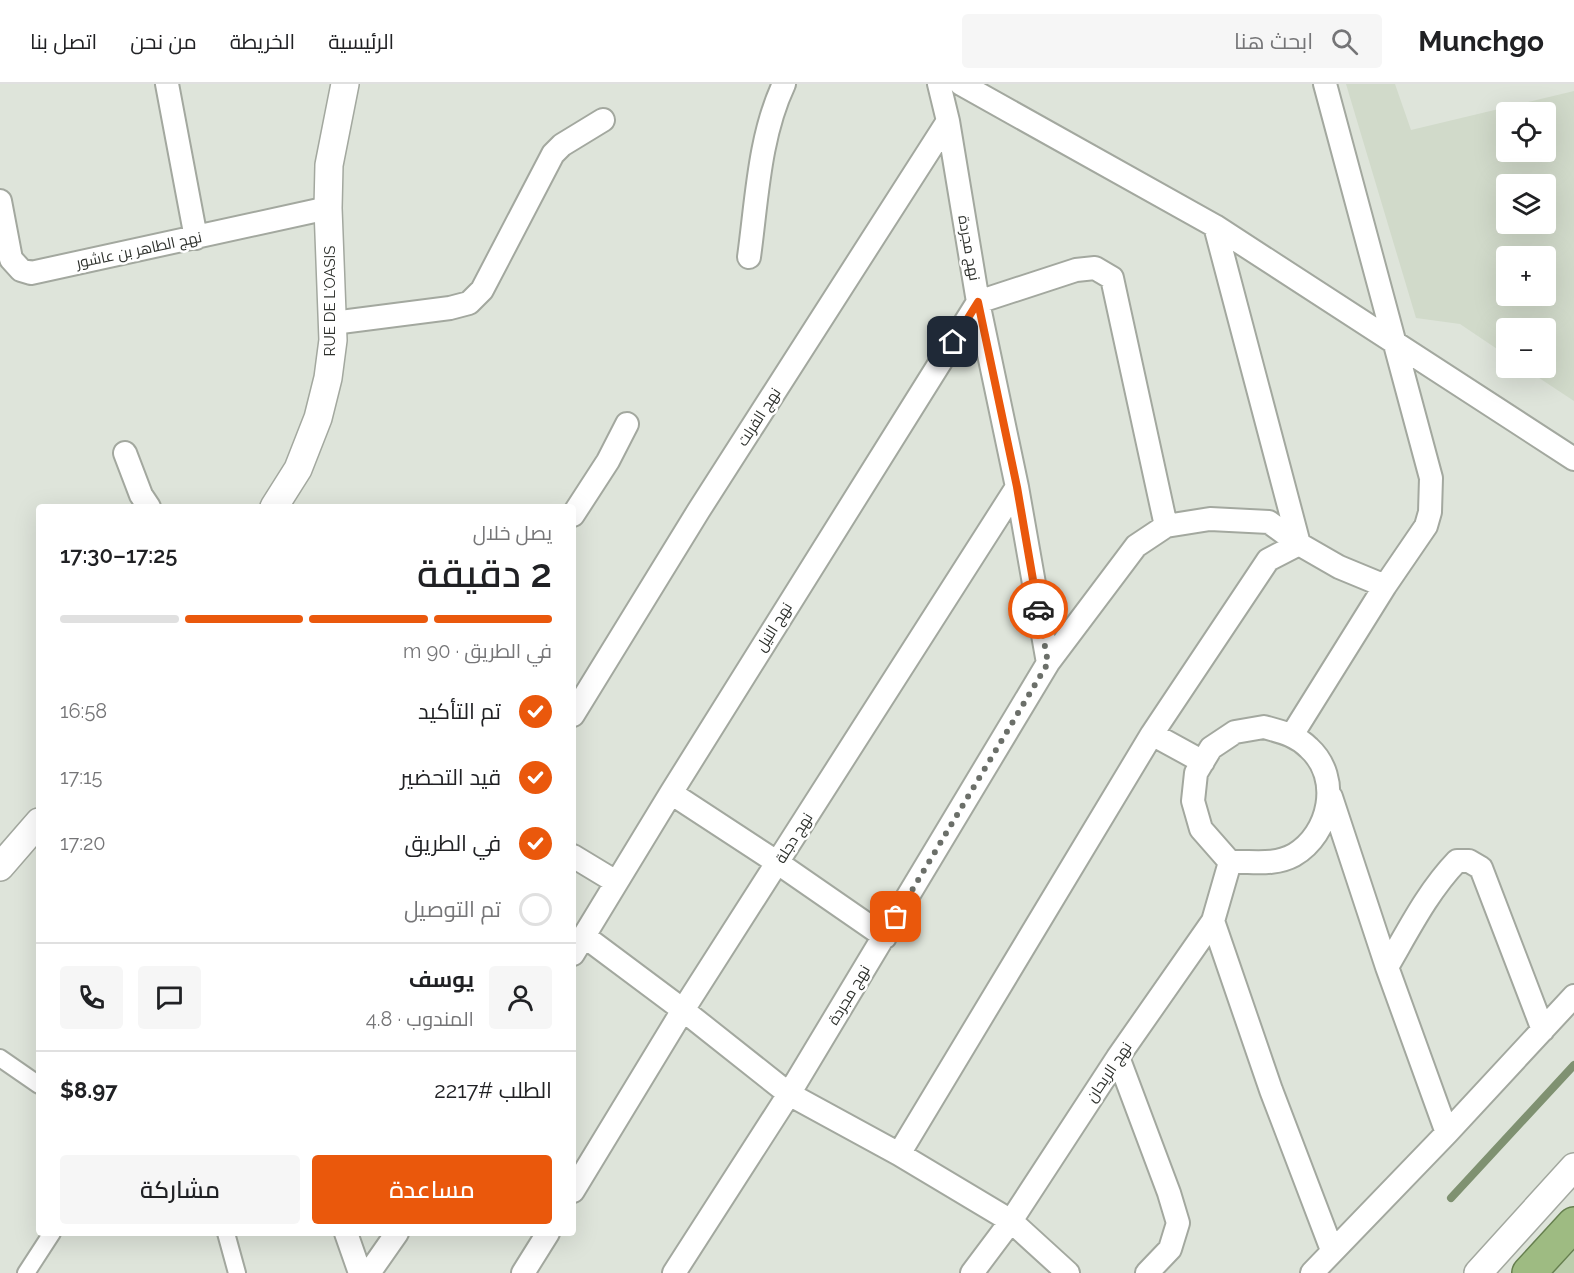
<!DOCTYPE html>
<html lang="ar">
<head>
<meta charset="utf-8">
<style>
	:root { --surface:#fff; --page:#f6f6f6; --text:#202124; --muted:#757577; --line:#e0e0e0; --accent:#ea580c }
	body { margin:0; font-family:Raleway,Cairo,sans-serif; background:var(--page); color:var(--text); direction:rtl; height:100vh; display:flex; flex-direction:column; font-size:22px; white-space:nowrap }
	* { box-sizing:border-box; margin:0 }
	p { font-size:20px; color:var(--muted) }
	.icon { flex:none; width:33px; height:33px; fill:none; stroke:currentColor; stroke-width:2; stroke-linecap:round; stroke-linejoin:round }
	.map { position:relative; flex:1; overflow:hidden; direction:ltr }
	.details { position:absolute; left:36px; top:420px; width:540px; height:732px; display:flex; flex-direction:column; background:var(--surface); border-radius:6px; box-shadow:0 6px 24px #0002; direction:rtl }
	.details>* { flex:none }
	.controls { position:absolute; left:1496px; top:18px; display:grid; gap:12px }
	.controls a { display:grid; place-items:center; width:60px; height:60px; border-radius:6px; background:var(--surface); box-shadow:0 6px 24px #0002; font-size:30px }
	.pin { position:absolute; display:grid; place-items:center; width:51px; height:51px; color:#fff; margin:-26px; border-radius:12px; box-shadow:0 3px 9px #0006 }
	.courier { position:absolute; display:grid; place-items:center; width:60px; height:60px; margin:-30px; border:4px solid #ea580c; border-radius:50%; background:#fff; color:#222; box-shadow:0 2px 8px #0007 }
	.head em { font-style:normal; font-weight:600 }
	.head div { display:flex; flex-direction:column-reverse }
	.head { display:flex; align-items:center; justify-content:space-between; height:102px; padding:0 24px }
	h1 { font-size:39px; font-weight:600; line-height:45px }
	.bar { display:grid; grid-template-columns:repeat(4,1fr); gap:9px 6px; align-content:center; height:72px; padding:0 24px }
	.bar i { height:8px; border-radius:4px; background:var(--line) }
	.bar .selected { background:var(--accent) }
	.bar p { grid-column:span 4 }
	.line { display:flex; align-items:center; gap:15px; padding:0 24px; border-top:2px solid var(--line) }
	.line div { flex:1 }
	.round { display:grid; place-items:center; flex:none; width:63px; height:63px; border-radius:6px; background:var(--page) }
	ol { padding:0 24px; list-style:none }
	li { display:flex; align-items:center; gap:18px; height:66px }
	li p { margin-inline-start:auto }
	li .icon { padding:6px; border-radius:50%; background:var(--accent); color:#fff; stroke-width:4 }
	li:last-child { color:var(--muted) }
	li i { width:33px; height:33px; border:3px solid var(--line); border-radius:50% }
	.primary-button { display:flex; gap:12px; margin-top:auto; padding:12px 24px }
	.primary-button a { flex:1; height:69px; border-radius:6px; background:var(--accent); color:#fff; font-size:24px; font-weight:600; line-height:69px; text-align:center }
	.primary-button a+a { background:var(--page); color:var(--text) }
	header { display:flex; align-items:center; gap:36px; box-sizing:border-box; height:84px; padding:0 30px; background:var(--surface); border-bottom:2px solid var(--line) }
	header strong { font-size:28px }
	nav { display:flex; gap:33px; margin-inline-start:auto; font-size:21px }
	.search { width:420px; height:54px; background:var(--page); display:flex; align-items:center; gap:15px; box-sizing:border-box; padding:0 21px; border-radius:6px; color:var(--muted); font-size:22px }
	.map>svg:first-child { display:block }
	.built { fill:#d1daca; fill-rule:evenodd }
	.green { fill:#bbceac }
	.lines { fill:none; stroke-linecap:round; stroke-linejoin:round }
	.stream { stroke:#7f9171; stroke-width:8 }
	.pedestrian-casing { stroke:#a3a89f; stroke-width:20 }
	.minor-casing { stroke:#a3a89f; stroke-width:26 }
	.tertiary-casing { stroke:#a3a89f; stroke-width:30 }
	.trunk-casing { stroke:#667f4f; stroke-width:36 }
	.pedestrian { stroke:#fff; stroke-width:16 }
	.minor { stroke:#fff; stroke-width:22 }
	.tertiary { stroke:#fff; stroke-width:27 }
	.trunk { stroke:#9ebb82; stroke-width:33 }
	.done { stroke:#6b6f69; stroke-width:6; stroke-dasharray:0 10.8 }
	.route { stroke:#ea580c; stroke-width:8 }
	.labels { text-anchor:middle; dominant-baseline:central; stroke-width:5; stroke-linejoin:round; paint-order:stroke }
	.street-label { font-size:15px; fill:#2d302c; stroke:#fff }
</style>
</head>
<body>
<header>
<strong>Munchgo</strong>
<div class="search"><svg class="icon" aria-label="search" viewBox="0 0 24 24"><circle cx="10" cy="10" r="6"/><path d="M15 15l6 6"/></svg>ابحث هنا</div>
<nav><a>الرئيسية</a><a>الخريطة</a><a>من نحن</a><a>اتصل بنا</a></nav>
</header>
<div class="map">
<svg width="1574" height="1189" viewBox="0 0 1574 1189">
	<rect width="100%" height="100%" fill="#dee4da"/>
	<path class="built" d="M1346,0H1395L1411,46L1574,7V317L1524,284H1545V244H1506V271L1460,240L1416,234ZM1506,28H1545V68H1506ZM1506,100H1545V140H1506ZM1506,172H1545V212H1506Z"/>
	<path class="green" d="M1574,1166V1189H1553Z"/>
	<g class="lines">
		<path class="stream" d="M1451,1114L1574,981"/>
		<defs>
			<path id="pedestrian" d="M0,974L39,1001
				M226,1149L237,1189
				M26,1189L52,1149"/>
			<path id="minor" d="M167,0L196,154
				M939,0L948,37L978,218L1017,403L1048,579
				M961,0L1215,142L1574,375
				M1325,0L1431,394L1430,428L1426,442L1385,502
				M0,117L11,175L21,186L31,189L328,124
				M749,173C757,115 759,53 784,0
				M333,239L450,224L469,219L482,206L553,70L562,61L603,36
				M125,369L141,411L149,423
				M573,431L608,377L627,340
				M573,631L699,426L948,37
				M1264,643C1282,648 1296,651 1309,664C1342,694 1330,750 1294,771C1274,782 1252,777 1230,778L1201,745L1193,717L1196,689L1211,664L1235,648Z
				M1152,650L1203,678
				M671,709L778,779L885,853
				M1331,713L1387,883L1447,1049
				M573,772L616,798
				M1213,837L1271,1006L1332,1166
				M584,852L683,926L789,1010L899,1070L1011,1137L1068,1189
				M573,870L671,709L978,218L1076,186L1095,184L1112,194L1166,442
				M1387,883C1408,847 1428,807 1457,777H1469L1481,784L1543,946
				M1118,973L1169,1109L1178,1139L1170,1165L1147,1189
				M899,1070L1152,650L1268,476L1299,460L1339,483L1385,502L1292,651
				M573,1107L683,926L1017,403
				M346,1149L360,1189
				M369,1189L397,1149
				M523,1189L548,1149
				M674,1189L789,1010L1048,579L1136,462L1166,442L1210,435L1269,438L1299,460L1215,142
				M972,1189L1011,1137L1118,973L1213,837L1230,778
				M1312,1189L1447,1049L1574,912"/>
			<path id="tertiary" d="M274,423L298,385L318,334L328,294L333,256L328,124L329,81L345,0
				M0,783L39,738
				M1478,1189L1574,1083"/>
			<path id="trunk" d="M1529,1189L1574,1140"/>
		</defs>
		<use href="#pedestrian" class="pedestrian-casing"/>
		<use href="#minor" class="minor-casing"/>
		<use href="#tertiary" class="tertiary-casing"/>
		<use href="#trunk" class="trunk-casing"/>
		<use href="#pedestrian" class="pedestrian"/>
		<use href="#minor" class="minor"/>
		<use href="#tertiary" class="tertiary"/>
		<use href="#trunk" class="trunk"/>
	</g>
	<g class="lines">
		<path class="done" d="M896,833L1048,579L1038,525"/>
		<path class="route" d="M953,258L978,218L1017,403L1038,525"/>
	</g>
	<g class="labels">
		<g class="street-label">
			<text transform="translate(969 164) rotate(80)">نهج مجردة</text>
			<text transform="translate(139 166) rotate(-12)">نهج الطاهر بن عاشور</text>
			<text transform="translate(330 217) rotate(-90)">RUE DE L'OASIS</text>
			<text transform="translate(759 333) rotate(-57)">نهج الفرلت</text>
			<text transform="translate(774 543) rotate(-58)">نهج النيل</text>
			<text transform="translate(794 754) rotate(-58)">نهج دجلة</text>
			<text transform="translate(849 911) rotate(-59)">نهج مجردة</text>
			<text transform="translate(1109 988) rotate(-56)">نهج الريحان</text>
		</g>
	</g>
</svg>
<div class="controls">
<a><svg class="icon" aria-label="locate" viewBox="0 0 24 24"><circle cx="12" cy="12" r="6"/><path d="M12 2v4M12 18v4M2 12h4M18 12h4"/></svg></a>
<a><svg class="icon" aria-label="layers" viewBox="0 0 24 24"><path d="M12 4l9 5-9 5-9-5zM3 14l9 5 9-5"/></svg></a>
<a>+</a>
<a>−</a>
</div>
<div class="pin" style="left:896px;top:833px;background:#ea580c"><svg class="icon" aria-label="bag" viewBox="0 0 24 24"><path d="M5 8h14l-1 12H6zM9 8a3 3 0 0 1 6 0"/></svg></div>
<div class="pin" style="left:953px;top:258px;background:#1f2937"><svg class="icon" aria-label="home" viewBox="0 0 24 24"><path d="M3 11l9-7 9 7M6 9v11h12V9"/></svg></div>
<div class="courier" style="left:1038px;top:525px"><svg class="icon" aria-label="car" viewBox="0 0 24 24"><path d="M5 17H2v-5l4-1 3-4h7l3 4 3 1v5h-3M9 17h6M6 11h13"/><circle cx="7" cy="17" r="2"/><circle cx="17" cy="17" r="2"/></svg></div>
<section class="details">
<div class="head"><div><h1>2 دقيقة</h1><p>يصل خلال</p></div><em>17:25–17:30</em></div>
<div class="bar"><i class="selected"></i><i class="selected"></i><i class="selected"></i><i></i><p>في الطريق · 90 m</p></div>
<ol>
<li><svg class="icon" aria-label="check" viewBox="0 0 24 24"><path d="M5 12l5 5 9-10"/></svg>تم التأكيد<p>16:58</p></li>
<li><svg class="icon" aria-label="check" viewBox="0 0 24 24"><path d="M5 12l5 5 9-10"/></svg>قيد التحضير<p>17:15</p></li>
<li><svg class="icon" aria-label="check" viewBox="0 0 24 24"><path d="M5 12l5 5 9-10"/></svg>في الطريق<p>17:20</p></li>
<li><i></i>تم التوصيل</li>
</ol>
<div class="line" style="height:108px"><a class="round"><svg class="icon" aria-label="person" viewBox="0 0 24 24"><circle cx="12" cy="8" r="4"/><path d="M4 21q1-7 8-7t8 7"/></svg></a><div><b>يوسف</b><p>المندوب · 4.8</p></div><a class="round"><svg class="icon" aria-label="chat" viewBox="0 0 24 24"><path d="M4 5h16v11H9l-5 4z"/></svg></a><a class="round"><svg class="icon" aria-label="phone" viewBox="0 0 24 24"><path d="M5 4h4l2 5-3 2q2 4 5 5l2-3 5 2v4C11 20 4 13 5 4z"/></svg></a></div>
<div class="line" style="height:78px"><div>الطلب #2217</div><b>$8.97</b></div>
<div class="primary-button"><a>مساعدة</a><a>مشاركة</a></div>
</section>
</div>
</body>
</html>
